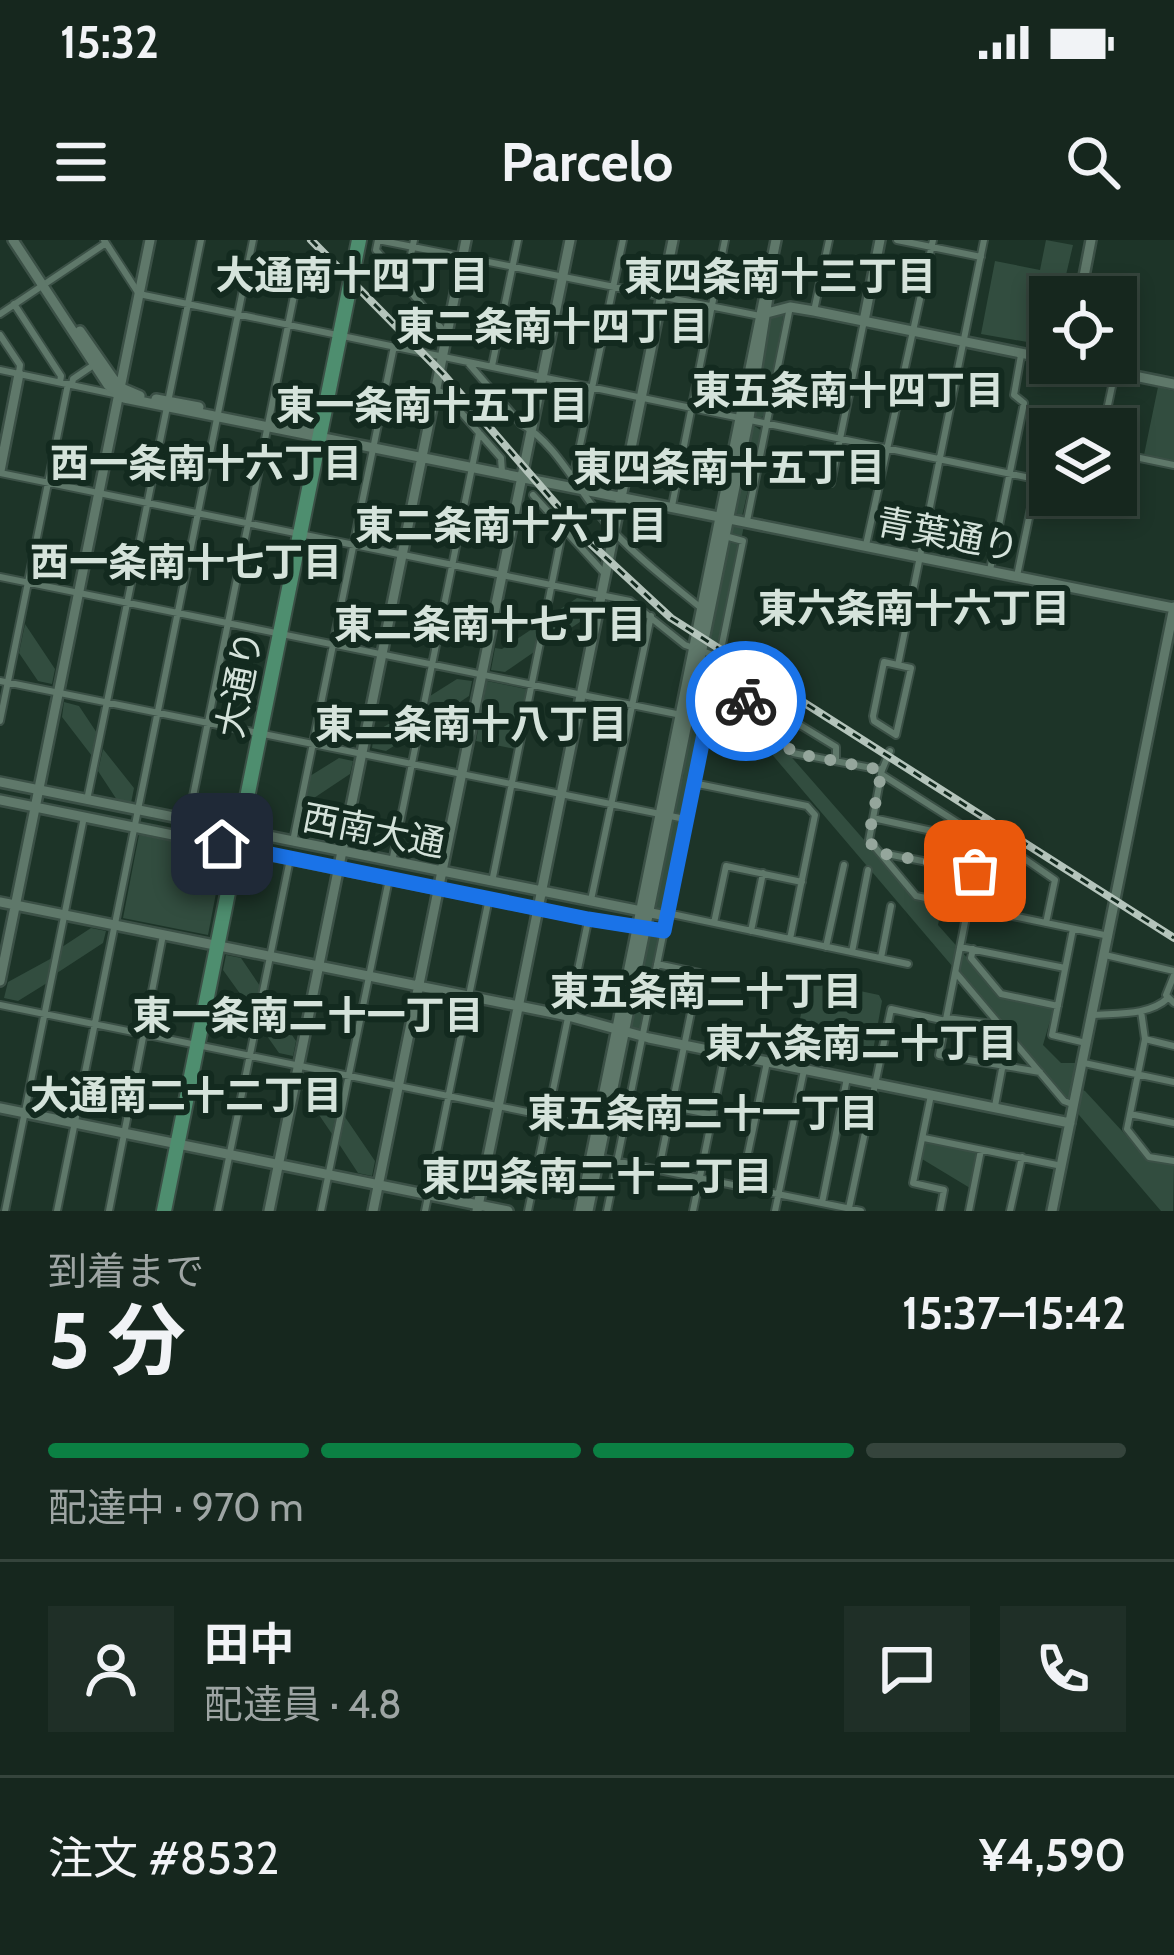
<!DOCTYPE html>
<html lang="ja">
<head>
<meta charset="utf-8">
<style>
	:root { --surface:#16271e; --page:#1f2f27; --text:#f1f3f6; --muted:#9ea5a4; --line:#35443c; --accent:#0b8043 }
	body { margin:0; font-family:Cabin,"Noto Sans JP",sans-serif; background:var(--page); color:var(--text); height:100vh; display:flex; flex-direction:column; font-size:45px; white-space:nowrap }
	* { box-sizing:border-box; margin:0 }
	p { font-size:39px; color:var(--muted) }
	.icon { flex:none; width:66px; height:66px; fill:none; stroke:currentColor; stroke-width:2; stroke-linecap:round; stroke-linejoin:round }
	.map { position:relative; height:971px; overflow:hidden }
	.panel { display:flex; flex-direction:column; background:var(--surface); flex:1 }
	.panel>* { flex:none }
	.fabs { position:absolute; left:1029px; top:36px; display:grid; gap:24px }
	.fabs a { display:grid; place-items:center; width:108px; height:108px; border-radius:0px; background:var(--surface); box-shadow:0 6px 18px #0003,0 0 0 3px var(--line); font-size:60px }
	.pin { position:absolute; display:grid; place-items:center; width:102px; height:102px; color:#fff; margin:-51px; border-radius:24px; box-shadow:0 6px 18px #0006 }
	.courier { position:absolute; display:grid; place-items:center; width:120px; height:120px; margin:-60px; border:9px solid #1a73e8; border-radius:50%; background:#fff; color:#222; box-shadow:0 3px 15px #0007 }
	.summary em { font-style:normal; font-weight:700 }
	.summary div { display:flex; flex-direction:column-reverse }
	.summary { display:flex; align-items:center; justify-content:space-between; height:204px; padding:0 48px }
	h1 { font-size:78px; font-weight:700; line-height:90px }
	.bar { display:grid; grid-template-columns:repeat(4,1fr); gap:18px 12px; align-content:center; height:144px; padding:0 48px }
	.bar i { height:15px; border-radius:9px; background:var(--line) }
	.bar .on { background:var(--accent) }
	.bar p { grid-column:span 4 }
	.line { display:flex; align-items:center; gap:30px; padding:0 48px; border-top:3px solid var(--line) }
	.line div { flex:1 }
	.round { display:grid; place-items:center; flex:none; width:126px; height:126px; border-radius:0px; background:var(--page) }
	.status { display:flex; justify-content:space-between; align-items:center; height:84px; padding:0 60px; background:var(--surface); direction:ltr }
	.status svg { height:33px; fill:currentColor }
	header { display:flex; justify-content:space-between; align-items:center; height:156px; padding:0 48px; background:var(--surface); font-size:54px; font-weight:700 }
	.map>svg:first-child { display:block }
	.green { fill:#324d3f }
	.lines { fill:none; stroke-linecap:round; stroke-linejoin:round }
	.minor-casing { stroke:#3b5046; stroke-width:10 }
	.tertiary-casing { stroke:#3b5046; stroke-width:14 }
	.trunk-casing { stroke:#3b5046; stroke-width:18 }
	.minor { stroke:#5f786a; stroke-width:6 }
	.tertiary { stroke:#5f786a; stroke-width:9 }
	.trunk { stroke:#4e8e6f; stroke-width:14 }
	.rail-casing { stroke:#b4c4bb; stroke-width:8 }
	.rail { stroke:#132a1f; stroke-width:3; stroke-dasharray:9; stroke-linecap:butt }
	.done { stroke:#95a69c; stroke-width:12; stroke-dasharray:0 21.6 }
	.route { stroke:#1a73e8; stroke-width:15 }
	.labels { text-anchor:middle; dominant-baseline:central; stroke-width:12; stroke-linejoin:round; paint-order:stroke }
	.street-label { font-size:36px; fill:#d5e3db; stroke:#132a1f }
	.neighbourhood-label { font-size:39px; font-weight:bold; fill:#d5e3db; stroke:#132a1f }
</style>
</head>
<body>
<div class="status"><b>15:32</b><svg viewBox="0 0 49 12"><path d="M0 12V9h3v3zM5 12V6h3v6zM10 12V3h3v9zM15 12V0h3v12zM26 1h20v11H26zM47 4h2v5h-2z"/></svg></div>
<header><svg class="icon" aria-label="menu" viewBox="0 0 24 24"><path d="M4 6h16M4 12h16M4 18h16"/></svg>Parcelo<svg class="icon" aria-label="search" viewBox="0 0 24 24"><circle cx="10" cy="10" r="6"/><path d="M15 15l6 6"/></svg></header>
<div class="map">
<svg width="1174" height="971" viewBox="0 0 1174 971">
	<rect width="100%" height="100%" fill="#1d3428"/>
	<path class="green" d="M1046,0L1073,5L1066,35L1072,37L1067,57H1050V106L981,94L995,21L1040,30Z
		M784,72L765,176L758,178L754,175L771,76Z
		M1158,147L1174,151V221L1144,215Z
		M753,185L762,191L742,276L734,272Z
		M732,284L744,286L717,411L707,408Z
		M577,358L592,361L589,376L544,406L550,376Z
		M25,384L55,429L52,444L38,441L19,413Z
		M538,385L534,412L505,432L491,430L495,408L502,409Z
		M457,439L472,441L469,456L424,486L430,456Z
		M719,439H723L915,658L942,666L938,685L1000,755L1054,767L1043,805L1061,823H1076L1071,845L1085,851L1148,919L1174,924L1173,971H1161C1012,797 865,623 716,449Z
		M487,441L526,449L515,509L476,501Z
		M64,462L79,466L97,493L92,516L62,477Z
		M419,465L414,493L386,511L372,508L374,493Z
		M694,482L702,487L684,573L680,575L673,570C675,557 683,544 684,531C684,513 684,497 694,482Z
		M103,509L134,548L131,563L117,560L98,531Z
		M339,518L353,521L350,534L305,564L310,536Z
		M675,580L682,587L665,669L656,670L670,583Z
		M139,595L224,611L208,695L123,678Z
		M91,688L106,691L103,703L57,733L62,707Z
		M648,693L660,695L639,791L629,786L642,740Z
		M226,715L241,718L260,746L254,773L223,730Z
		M52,718L47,743L18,761L4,758L8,742Z
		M808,740L879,755L882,761L871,822L802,807L796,798Z
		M266,756L296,801L293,816L279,813L260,786Z
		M305,835L319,837L338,866L332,894L302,850Z
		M345,877L375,921L372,936L358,933L339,904Z
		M926,901L977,912L970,948L922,919Z"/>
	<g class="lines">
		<defs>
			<path id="minor" d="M104,0L139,54L1050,242
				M378,0L760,76
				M378,0L376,10L405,45
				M414,0L405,45L446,94
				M897,0L981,17
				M14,64L61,136L60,142
				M814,71L829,0
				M0,74L106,3
				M0,95L20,125L19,133
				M469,124L521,184C558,203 583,261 614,292C640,320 672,344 701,368
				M492,126L518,0
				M0,130L114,154
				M72,145L73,139L95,124
				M436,150L445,154L501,218L502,232
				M1103,189L1115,132
				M1116,213L1174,225
				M0,233L630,361L685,405L719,417
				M574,234L623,0
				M831,243L864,81
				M672,266L725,0
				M747,281L790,67
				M563,288L605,334
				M866,305L933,0
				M990,330L1024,163L1014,155L1021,115
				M1017,336L1037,239
				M0,337L706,480
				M884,422L911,428L896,495L874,481L873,476Z
				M898,425L984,0
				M717,430L793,513L882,530
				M0,441L685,579
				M0,481L68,144
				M775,492L787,477L836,507V521
				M890,511L882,530L869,600L916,656L1109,696
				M881,534L988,602L1011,608L1019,615
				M693,543L807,566L815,575L790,699
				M87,560L201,0
				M873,578L932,591L935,594L930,621
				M188,581L298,36L248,25
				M293,601L394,106
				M883,617L887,614L1014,639
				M392,622L479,193
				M975,631L939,815L1040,832
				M492,642L563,288L533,255
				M591,660L651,376
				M667,673L908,724
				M1006,675L1019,615L1055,640L1046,683
				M714,683L726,626L802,642
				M1073,689L1052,795L1086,803
				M751,691L763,633
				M826,707L844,625
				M960,707L1065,728
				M973,709L971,718L1001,754L1058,766
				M852,712L868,630
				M1105,715L1174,731
				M881,718L891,666
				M657,724L699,733L659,929
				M956,733L1064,861L1072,864
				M1174,735L1166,755L1174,763
				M0,765L596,886
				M1141,771L1145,799L1127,889L1149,917L1174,921
				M1092,775C1117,773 1149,776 1168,758
				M947,778L1000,785
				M1145,799L1174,806
				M1084,823L1174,842
				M612,854L713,875
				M931,855L913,943L944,950L940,971
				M995,866L1002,829
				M1130,874L1174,883
				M924,898L1062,926
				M600,918L861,971
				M741,947L767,822
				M822,963L847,838
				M849,968L891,769L946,781
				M5,971L84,577
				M57,971L253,0
				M109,971L163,695
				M218,971L290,619
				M321,971L389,639
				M425,971L489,658
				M528,971L588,681
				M607,971L743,301L725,296
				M693,971L725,813
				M775,971L804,830
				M969,971L981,910
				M1010,971L1022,917"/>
			<path id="tertiary" d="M13,0L108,145L124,158L1174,368
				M1080,57L1091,0
				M767,73L790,67L814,71L1050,119
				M864,81L880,0
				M80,91L119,147L140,156
				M1071,123L1174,144
				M156,159L199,167
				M274,183L316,194
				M0,231L19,134
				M0,542L666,676
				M0,560L588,679L664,691
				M0,662L568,776L649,798L1070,883
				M0,741L150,0
				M0,868L508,971
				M269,971L466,0
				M373,971L570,0
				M477,971L673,0
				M580,971L776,0
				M588,971L749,178L768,57
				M1052,971L1174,367"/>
			<path id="trunk" d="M164,971L359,0"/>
		</defs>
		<use href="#minor" class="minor-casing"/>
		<use href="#tertiary" class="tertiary-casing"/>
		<use href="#trunk" class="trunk-casing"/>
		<use href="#minor" class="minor"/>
		<use href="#tertiary" class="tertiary"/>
		<use href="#trunk" class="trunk"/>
		<defs>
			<path id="rail" d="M311,0L443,134L590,303L671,378L1174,698"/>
		</defs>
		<use href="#rail" class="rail-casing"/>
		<use href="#rail" class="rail"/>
	</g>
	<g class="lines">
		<path class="done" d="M746,461L793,513L882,530L868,600L883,617L887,614L975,631"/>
		<path class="route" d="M222,604L588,679L664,691L717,430L746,461"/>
	</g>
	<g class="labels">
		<g class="street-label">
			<text transform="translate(948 294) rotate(11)">青葉通り</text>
			<text transform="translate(239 444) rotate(-79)">大通り</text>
			<text transform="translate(374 590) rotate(11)">西南大通</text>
		</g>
		<g class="neighbourhood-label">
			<text x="352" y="35">大通南十四丁目</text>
			<text x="780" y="36">東四条南十三丁目</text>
			<text x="552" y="86">東二条南十四丁目</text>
			<text x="848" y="150">東五条南十四丁目</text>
			<text x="432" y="165">東一条南十五丁目</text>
			<text x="206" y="223">西一条南十六丁目</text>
			<text x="729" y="227">東四条南十五丁目</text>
			<text x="511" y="285">東二条南十六丁目</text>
			<text x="186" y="322">西一条南十七丁目</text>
			<text x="914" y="368">東六条南十六丁目</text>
			<text x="490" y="384">東二条南十七丁目</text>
			<text x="471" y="484">東二条南十八丁目</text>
			<text x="706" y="751">東五条南二十丁目</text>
			<text x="308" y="775">東一条南二十一丁目</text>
			<text x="861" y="803">東六条南二十丁目</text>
			<text x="186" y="855">大通南二十二丁目</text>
			<text x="703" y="873">東五条南二十一丁目</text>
			<text x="597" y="936">東四条南二十二丁目</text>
		</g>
	</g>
</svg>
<div class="fabs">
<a><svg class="icon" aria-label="locate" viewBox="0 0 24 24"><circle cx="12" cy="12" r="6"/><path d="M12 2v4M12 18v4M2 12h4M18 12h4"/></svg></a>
<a><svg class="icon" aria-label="layers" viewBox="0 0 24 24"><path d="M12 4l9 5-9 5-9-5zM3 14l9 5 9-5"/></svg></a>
</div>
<div class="pin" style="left:975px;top:631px;background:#ea580c"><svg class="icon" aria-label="bag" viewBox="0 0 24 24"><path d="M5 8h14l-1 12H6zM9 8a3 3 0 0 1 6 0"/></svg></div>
<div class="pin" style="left:222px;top:604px;background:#1f2937"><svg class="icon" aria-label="home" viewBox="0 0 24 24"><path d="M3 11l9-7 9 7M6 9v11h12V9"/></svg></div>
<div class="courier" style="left:746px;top:461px"><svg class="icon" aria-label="bike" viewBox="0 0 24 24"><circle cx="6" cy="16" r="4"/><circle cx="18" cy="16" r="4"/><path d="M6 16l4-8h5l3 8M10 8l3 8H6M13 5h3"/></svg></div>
</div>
<section class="panel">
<div class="summary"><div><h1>5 分</h1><p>到着まで</p></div><em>15:37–15:42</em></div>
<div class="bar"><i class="on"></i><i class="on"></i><i class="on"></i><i></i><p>配達中 · 970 m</p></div>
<div class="line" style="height:216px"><a class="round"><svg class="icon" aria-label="person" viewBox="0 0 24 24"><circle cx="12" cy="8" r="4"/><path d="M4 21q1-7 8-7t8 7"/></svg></a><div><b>田中</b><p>配達員 · 4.8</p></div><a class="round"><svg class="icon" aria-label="chat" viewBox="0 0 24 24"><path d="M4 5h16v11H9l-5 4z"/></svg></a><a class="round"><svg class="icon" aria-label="phone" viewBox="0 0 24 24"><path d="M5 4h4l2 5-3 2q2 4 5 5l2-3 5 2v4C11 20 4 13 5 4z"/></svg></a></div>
<div class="line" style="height:156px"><div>注文 #8532</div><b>¥4,590</b></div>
</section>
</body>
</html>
